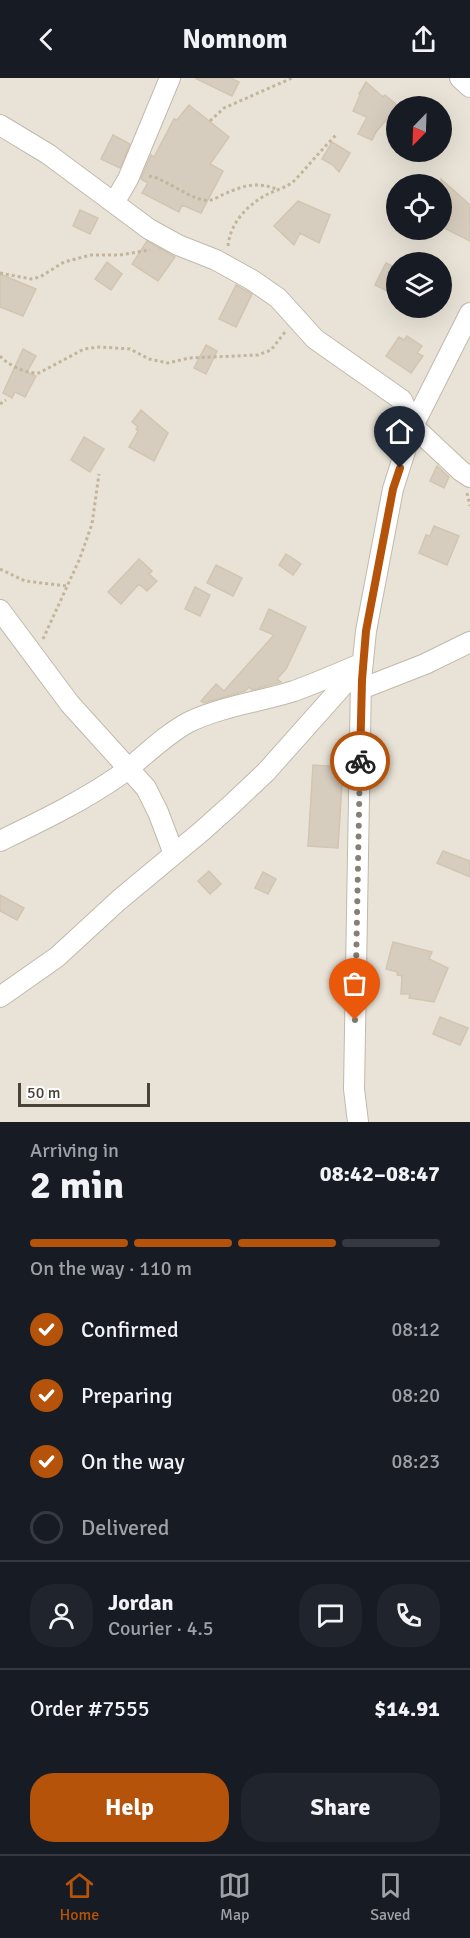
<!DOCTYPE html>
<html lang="en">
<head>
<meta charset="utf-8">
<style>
	:root { --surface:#171b24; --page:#20242c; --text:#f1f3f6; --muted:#9ea1a6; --line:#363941; --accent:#b45309 }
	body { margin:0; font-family:Signika,sans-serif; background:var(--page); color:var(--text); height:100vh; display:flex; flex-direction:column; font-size:22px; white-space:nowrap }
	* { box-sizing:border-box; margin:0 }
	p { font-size:20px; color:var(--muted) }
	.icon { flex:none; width:33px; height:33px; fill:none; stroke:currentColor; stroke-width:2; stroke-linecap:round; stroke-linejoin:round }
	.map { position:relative; height:1044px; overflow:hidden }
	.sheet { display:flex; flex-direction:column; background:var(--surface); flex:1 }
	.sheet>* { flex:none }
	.needle { width:39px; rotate:203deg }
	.tools { position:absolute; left:386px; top:18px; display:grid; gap:12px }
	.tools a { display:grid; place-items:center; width:66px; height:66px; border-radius:50%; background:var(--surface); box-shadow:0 6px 24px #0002; font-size:30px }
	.scale { position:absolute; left:18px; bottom:15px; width:132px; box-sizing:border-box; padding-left:6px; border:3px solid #494237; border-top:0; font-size:16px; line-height:21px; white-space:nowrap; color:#494237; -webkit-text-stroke:4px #fff; paint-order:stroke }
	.pin { position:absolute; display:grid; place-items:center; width:51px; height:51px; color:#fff; margin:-62px -26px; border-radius:50% 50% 50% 0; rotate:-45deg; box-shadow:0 0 6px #0007 }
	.pin .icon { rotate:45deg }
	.courier { position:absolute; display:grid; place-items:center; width:60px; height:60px; margin:-30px; border:4px solid #b45309; border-radius:50%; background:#fff; color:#222; box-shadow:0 2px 8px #0007 }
	.overview em { font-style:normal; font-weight:700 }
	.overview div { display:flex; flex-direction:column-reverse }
	.overview { display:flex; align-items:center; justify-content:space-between; height:102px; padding:0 30px }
	h1 { font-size:39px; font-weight:700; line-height:45px }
	.bar { display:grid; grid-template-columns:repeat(4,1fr); gap:9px 6px; align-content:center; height:72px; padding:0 30px }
	.bar i { height:8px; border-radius:4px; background:var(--line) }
	.bar .current { background:var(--accent) }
	.bar p { grid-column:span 4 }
	.line { display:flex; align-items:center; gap:15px; padding:0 30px; border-top:2px solid var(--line) }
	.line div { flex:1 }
	.round { display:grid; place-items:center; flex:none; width:63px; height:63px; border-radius:24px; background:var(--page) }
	ol { padding:0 30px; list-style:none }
	li { display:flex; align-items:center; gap:18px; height:66px }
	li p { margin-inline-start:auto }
	li .icon { padding:6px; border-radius:50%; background:var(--accent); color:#fff; stroke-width:4 }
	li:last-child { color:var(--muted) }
	li i { width:33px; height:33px; border:3px solid var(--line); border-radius:50% }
	.primary-button { display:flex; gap:12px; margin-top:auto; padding:12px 30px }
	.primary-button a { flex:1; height:69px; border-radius:24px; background:var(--accent); color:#fff; font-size:24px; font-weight:700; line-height:69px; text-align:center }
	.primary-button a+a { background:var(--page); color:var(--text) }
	header { display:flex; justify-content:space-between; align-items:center; height:78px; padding:0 30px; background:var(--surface); font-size:27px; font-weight:700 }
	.tab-bar { display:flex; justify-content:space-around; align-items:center; height:84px; border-top:2px solid var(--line); background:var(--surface); font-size:16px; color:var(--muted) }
	.tab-bar a { display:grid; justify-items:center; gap:3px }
	.tab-bar .current { color:var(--accent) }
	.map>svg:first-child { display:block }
	.residential { fill:#e9e3d7; fill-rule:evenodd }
	.building { fill:#d7cdbe; stroke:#d2c5b1; stroke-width:1.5 }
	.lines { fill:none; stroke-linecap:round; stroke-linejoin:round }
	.minor-casing { stroke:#c1b9ab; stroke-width:22 }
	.path { stroke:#c3b59c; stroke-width:3; stroke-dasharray:3 3; stroke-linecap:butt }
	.minor { stroke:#fff; stroke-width:20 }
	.done { stroke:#857f75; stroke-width:6; stroke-dasharray:0 10.8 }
	.route { stroke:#b45309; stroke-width:8 }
</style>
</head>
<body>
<header><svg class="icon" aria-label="back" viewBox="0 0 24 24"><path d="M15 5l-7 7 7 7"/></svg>Nomnom<svg class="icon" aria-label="share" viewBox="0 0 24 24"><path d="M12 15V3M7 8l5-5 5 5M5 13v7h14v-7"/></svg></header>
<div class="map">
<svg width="470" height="1044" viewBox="0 0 470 1044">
	<rect width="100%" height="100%" fill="#f5f1e9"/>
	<path class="residential" d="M0,0H470V1044H0ZM396,28H441V74H396ZM396,106H441V152H396ZM396,184H441V230H396Z"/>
	<path class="building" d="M195,0H231L239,4L232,18Z
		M366,4L383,19L385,17L398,28L376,54L372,62L358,56L367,39L353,33L360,17L359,16Z
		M189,27L229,59L210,86L223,93L201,135L182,127L179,134L142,115L148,105L141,101L151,77L154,79L174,41L177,42Z
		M113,57L130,66L120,90L101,81Z
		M332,64L350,75L339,94L333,87L322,81Z
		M441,101L470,127V163L442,149L452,129L441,120Z
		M298,123L330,137L319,165L300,155L294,167L274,148Z
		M80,132L98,140L90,156L73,148Z
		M147,163L175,179L158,203L132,186Z
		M107,184L122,196L111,212L95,201Z
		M386,185L396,190V217L375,207Z
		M0,196L36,211L23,238L0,229Z
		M236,207L252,216L236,249L219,241Z
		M407,258L422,268L417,275L423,278L411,295L386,278L399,259L404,262Z
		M206,267L217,273L206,296L194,290Z
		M23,271L36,278L27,294L36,298L25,319L15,314L12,320L3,315Z
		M141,332L168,355L154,383L129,369L138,353L136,351L138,349L132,344Z
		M84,359L104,371L90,394L71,382Z
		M437,388L449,399L444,410L430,403Z
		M434,448L459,458L447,487L419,475L426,457L430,458Z
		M286,476L301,486L293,497L279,487Z
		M139,481L152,493L149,496L157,503L147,513L139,506L121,526L108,514Z
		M216,487L242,500L233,518L207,505Z
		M195,509L210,517L200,538L185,531Z
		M269,531L306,549L286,591L277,601L281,604L252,612L249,609L245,613L204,625L201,623L216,606L224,613L274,557L260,551Z
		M313,687L343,689L338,770L308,768Z
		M443,773L470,783V799L437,785Z
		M209,793L221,806L210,816L198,803Z
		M263,794L276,801L268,816L255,810Z
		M0,817L24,830L17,842L0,833Z
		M393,864L432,874L429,881L448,890L434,924L409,920L410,916H401L402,898L397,897L398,894L386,891Z
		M440,939L468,950L460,967L433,956Z"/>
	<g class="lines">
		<defs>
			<path id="minor" d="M460,0L470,9
				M0,47L48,76L149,151L178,167L216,182L252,202L278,220L315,261L402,322L413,348L461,393L470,399
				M114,125L128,101L170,0
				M0,532L70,626L146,710L158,734L174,776
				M361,611L425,586L470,564
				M0,763C41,743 83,723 120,697C144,679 163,658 189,644C223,628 259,624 294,613C316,605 337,596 358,587
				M0,919L57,879L119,822L202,753L231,727L266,694L363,585
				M358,1044L354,1011L361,602L366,553L393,411L413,348L470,235"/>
		</defs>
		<use href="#minor" class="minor-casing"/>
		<path class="path" d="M210,43L224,30L292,0
			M149,98C168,101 193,125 211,122C215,121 220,118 224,116C246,107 256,103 279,112
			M228,168C230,146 246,128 266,117C275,112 287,110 295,102C309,87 321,72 336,57
			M0,195L31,201L40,199L64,184L91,177H120L150,172
			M0,278C8,287 26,296 39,295L84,271L100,269L130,271L149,281L168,285L189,280L258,277L271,272L285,254
			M0,326L6,322
			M467,415L470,428
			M0,491L25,503L67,508
			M43,561L80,480L92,446L99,396"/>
		<use href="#minor" class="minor"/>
	</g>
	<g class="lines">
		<path class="done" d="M355,942L360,683"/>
		<path class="route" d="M360,683L362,602L366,553L393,411L400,390"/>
	</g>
</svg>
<div class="tools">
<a><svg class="needle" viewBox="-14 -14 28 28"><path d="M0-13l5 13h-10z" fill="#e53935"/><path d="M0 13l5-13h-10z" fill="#9ea1a6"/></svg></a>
<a><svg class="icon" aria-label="locate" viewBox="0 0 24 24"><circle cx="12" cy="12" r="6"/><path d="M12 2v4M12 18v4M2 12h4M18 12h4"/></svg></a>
<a><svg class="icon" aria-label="layers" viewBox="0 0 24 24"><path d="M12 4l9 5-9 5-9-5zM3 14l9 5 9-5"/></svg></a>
</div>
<div class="scale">50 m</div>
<div class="pin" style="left:355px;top:942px;background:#ea580c"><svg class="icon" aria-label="bag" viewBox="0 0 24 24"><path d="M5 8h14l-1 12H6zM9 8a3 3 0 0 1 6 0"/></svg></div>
<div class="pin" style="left:400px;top:390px;background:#1f2937"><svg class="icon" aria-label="home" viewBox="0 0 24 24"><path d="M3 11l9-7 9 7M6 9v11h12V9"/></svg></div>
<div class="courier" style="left:360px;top:683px"><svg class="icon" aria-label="bike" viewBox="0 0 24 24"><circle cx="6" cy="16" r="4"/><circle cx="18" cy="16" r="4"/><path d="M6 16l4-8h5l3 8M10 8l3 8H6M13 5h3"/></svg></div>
</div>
<section class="sheet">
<div class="overview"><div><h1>2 min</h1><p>Arriving in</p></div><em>08:42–08:47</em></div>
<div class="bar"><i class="current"></i><i class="current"></i><i class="current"></i><i></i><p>On the way · 110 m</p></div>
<ol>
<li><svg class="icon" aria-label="check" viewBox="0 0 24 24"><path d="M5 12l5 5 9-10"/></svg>Confirmed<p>08:12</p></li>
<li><svg class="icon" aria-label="check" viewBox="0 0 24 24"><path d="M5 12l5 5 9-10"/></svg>Preparing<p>08:20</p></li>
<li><svg class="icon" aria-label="check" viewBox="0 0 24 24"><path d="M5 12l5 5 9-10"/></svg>On the way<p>08:23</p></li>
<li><i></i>Delivered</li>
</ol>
<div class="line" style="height:108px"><a class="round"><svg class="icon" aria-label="person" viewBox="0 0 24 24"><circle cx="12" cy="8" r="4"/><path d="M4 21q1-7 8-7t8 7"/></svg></a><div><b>Jordan</b><p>Courier · 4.5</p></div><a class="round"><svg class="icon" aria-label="chat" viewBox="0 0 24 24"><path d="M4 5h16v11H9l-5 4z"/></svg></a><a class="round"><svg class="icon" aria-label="phone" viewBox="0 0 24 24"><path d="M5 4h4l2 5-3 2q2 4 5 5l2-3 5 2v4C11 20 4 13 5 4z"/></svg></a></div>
<div class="line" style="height:78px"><div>Order #7555</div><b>$14.91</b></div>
<div class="primary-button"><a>Help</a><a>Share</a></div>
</section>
<nav class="tab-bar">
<a class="current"><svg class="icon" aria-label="home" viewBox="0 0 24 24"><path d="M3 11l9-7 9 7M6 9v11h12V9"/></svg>Home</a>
<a><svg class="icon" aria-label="map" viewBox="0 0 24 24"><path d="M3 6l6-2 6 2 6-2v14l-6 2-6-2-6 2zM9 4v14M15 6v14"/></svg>Map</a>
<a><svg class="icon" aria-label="saved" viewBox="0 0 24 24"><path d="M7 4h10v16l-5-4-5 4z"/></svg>Saved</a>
</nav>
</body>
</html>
